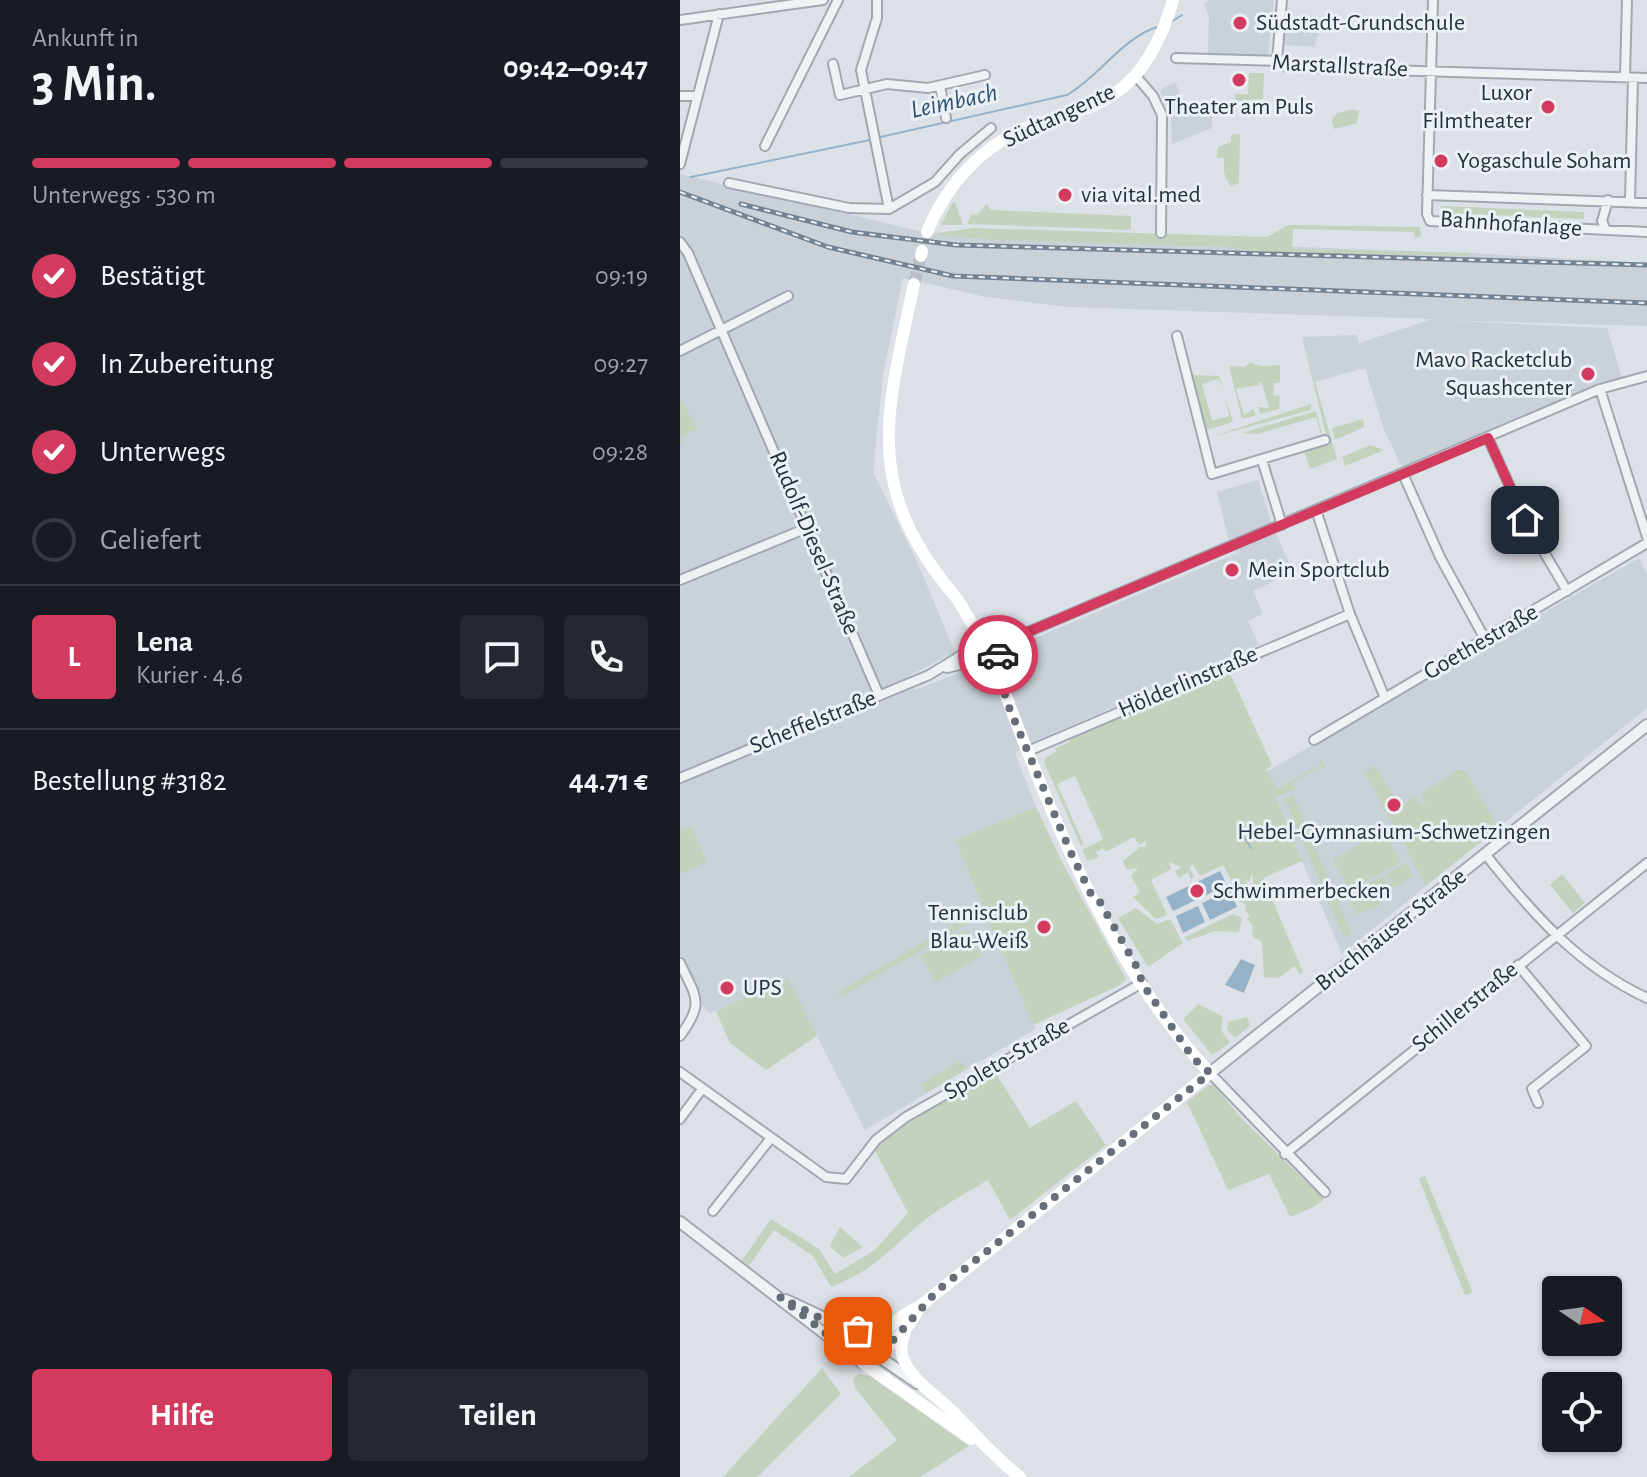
<!DOCTYPE html>
<html lang="de">
<head>
<meta charset="utf-8">
<style>
	:root { --surface:#171b24; --page:#242831; --text:#f1f3f6; --muted:#9ea1a6; --line:#363941; --accent:#d23b5e }
	body { margin:0; font-family:"Alegreya Sans",sans-serif; background:var(--page); color:var(--text); height:100vh; display:flex; flex-direction:column; font-size:30px; white-space:nowrap }
	* { box-sizing:border-box; margin:0 }
	p { font-size:26px; color:var(--muted) }
	.icon { flex:none; width:44px; height:44px; fill:none; stroke:currentColor; stroke-width:2; stroke-linecap:round; stroke-linejoin:round }
	.map { position:relative; flex:1; overflow:hidden }
	.side { display:flex; flex-direction:column; background:var(--surface); width:680px }
	.side>* { flex:none }
	.needle { width:52px; rotate:103deg }
	.buttons { position:absolute; left:862px; top:1276px; display:grid; gap:16px }
	.buttons a { display:grid; place-items:center; width:80px; height:80px; border-radius:8px; background:var(--surface); box-shadow:0 2px 6px #0004; font-size:40px }
	.pin { position:absolute; display:grid; place-items:center; width:68px; height:68px; color:#fff; margin:-34px; border-radius:16px; box-shadow:0 4px 12px #0006 }
	.courier { position:absolute; display:grid; place-items:center; width:80px; height:80px; margin:-40px; border:6px solid #d23b5e; border-radius:50%; background:#fff; color:#222; box-shadow:0 2px 10px #0007 }
	.summary em { font-style:normal; font-weight:700 }
	.summary div { display:flex; flex-direction:column-reverse }
	.summary { display:flex; align-items:center; justify-content:space-between; height:136px; padding:0 32px }
	h1 { font-size:52px; font-weight:700; line-height:60px }
	.bar { display:grid; grid-template-columns:repeat(4,1fr); gap:12px 8px; align-content:center; height:96px; padding:0 32px }
	.bar i { height:10px; border-radius:6px; background:var(--line) }
	.bar .active { background:var(--accent) }
	.bar p { grid-column:span 4 }
	.line { display:flex; align-items:center; gap:20px; padding:0 32px; border-top:2px solid var(--line) }
	.line div { flex:1 }
	.round { display:grid; place-items:center; flex:none; width:84px; height:84px; border-radius:8px; background:var(--page) }
	ol { padding:0 32px; list-style:none }
	li { display:flex; align-items:center; gap:24px; height:88px }
	li p { margin-inline-start:auto }
	li .icon { padding:8px; border-radius:50%; background:var(--accent); color:#fff; stroke-width:4 }
	li:last-child { color:var(--muted) }
	li i { width:44px; height:44px; border:4px solid var(--line); border-radius:50% }
	.button { display:flex; gap:16px; margin-top:auto; padding:16px 32px }
	.button a { flex:1; height:92px; border-radius:8px; background:var(--accent); color:#fff; font-size:32px; font-weight:700; line-height:92px; text-align:center }
	.button a+a { background:var(--page); color:var(--text) }
	main { display:flex; flex:1; min-height:0 }
	.map>svg:first-child { display:block }
	.built { fill:#cad1d9 }
	.green { fill:#c4d1bd }
	.water { fill:#95b2c9 }
	.lines { fill:none; stroke-linecap:round; stroke-linejoin:round }
	.stream { stroke:#95b2c9; stroke-width:2 }
	.secondary-tunnel { stroke:#b8bec5; stroke-width:12; stroke-dasharray:12 6; stroke-linecap:butt }
	.minor-casing { stroke:#a2a8b1; stroke-width:12 }
	.tertiary-casing { stroke:#a2a8b1; stroke-width:14 }
	.minor { stroke:#eff2f5; stroke-width:8 }
	.tertiary { stroke:#eff2f5; stroke-width:10 }
	.secondary { stroke:#fff; stroke-width:12 }
	.rail-casing { stroke:#758291; stroke-width:5 }
	.rail { stroke:#ebf0f5; stroke-width:2; stroke-dasharray:6; stroke-linecap:butt }
	.done { stroke:#666e79; stroke-width:8; stroke-dasharray:0 14.4 }
	.route { stroke:#d23b5e; stroke-width:10 }
	.poi-dot { fill:#d23b5e; stroke:#ebf0f5; stroke-width:3 }
	.labels { text-anchor:middle; dominant-baseline:central; stroke-width:6; stroke-linejoin:round; paint-order:stroke }
	.poi-label { font-size:24px; fill:#26303e; stroke:#ebf0f5; text-anchor:start }
	.street-label { font-size:24px; fill:#26303e; stroke:#ebf0f5 }
	.water-label { font-size:26px; font-style:italic; fill:#2f5273; stroke:#ebf0f5 }
</style>
</head>
<body>
<main>
<section class="side">
<div class="summary"><div><h1>3 Min.</h1><p>Ankunft in</p></div><em>09:42–09:47</em></div>
<div class="bar"><i class="active"></i><i class="active"></i><i class="active"></i><i></i><p>Unterwegs · 530 m</p></div>
<ol>
<li><svg class="icon" aria-label="check" viewBox="0 0 24 24"><path d="M5 12l5 5 9-10"/></svg>Bestätigt<p>09:19</p></li>
<li><svg class="icon" aria-label="check" viewBox="0 0 24 24"><path d="M5 12l5 5 9-10"/></svg>In Zubereitung<p>09:27</p></li>
<li><svg class="icon" aria-label="check" viewBox="0 0 24 24"><path d="M5 12l5 5 9-10"/></svg>Unterwegs<p>09:28</p></li>
<li><i></i>Geliefert</li>
</ol>
<div class="line" style="height:144px"><b class="round" style="background:var(--accent);color:#fff">L</b><div><b>Lena</b><p>Kurier · 4.6</p></div><a class="round"><svg class="icon" aria-label="chat" viewBox="0 0 24 24"><path d="M4 5h16v11H9l-5 4z"/></svg></a><a class="round"><svg class="icon" aria-label="phone" viewBox="0 0 24 24"><path d="M5 4h4l2 5-3 2q2 4 5 5l2-3 5 2v4C11 20 4 13 5 4z"/></svg></a></div>
<div class="line" style="height:104px"><div>Bestellung #3182</div><b>44.71 €</b></div>
<div class="button"><a>Hilfe</a><a>Teilen</a></div>
</section>
<div class="map">
<svg width="967" height="1477" viewBox="0 0 967 1477">
	<rect width="100%" height="100%" fill="#dce1e7"/>
	<path class="built" d="M530,0H594L588,56L528,53L529,17L524,4Z
		M606,23L640,29L634,47L604,45Z
		M495,82L507,112L532,102V128L492,144L491,119L480,90Z
		M0,174L251,234L790,253L967,263V326L755,320L927,328L942,378L722,468L703,427L685,368L635,382L622,337L677,335L679,343L752,319L388,307L306,297L223,278L203,375L193,472L239,566L275,652L229,676L235,690L289,669L301,674L323,662L324,654L331,648L557,553L549,541L537,492L578,480L591,522L613,572L573,591L583,614L568,621L579,645L357,740L335,753L356,807L275,840L355,1029L185,1130L108,979L30,1013L22,1005L0,955Z
		M959,558L967,574V708L662,954L584,773Z"/>
	<path class="green" d="M569,73H584L583,99L555,101V94H568Z
		M673,109L679,111L677,123L654,129L652,120L657,113Z
		M560,134L559,183L550,186L544,173V158H537L538,147L551,142V135Z
		M275,202L283,225H261L272,203Z
		M307,204L311,210L451,216V230L287,224L292,214L297,215Z
		M761,206L904,212V219L760,213Z
		M608,225L740,227L741,236L735,238L734,232L613,229L612,249L790,253V256L580,252L550,247L316,240L251,234L293,228L587,237Z
		M622,337L657,459L630,469L624,450L648,442Z
		M570,362L580,366L600,365V383H594L593,395L600,396L599,409L580,414L578,407L589,408L581,381L578,385L556,389L564,415L573,409L576,415L562,419L549,366L565,367Z
		M511,375L539,376L543,389L538,379L522,384L532,421L549,416L545,397L553,422L527,430Z
		M0,397L17,429L1,437L4,444L0,446Z
		M631,404V410L531,437Z
		M636,411L643,438L635,440L634,437L641,435L636,417L577,434L562,433Z
		M683,419L684,427L655,440L652,428Z
		M690,445L704,450L665,466L662,457Z
		M331,668L335,677L340,675L342,681L366,677L344,684L335,692L327,670Z
		M549,671L592,765L586,770L597,789L640,765V758L647,770L641,766L613,783L616,789L596,798L622,861L583,878L623,972L620,975L615,966L598,978L584,977L582,942L573,937L572,925L567,918L570,916L565,910L566,904L560,902L557,895L574,887L572,874L569,882L564,878L568,884L556,889L543,865L520,876L513,865L509,867L514,877L511,879L508,872L499,878L495,871L502,867L489,862L491,869L471,880L487,915L476,919L453,897L460,892L451,876L458,868L447,870L443,861L460,847H466V841L459,845L454,837L426,852L423,848L416,852L419,857L408,861L402,850L423,839L395,776L377,784L404,845L401,846L364,762L366,757L376,752L375,748L390,742L389,739Z
		M695,766L719,806L735,797L741,806L746,803L740,794L778,770L786,771L818,828L746,885L684,772Z
		M613,795L672,934L664,938L605,799Z
		M356,807L382,862L446,979L440,985L353,1025L275,840Z
		M11,826L27,862L0,874V831Z
		M702,830L721,862L671,891L653,860Z
		M726,863L733,876L713,888L705,875Z
		M882,874L905,903L893,913L870,885Z
		M702,876L712,893L698,901L700,905L677,914L667,897Z
		M456,908L477,924L490,919L503,943L468,967L438,918Z
		M295,912L298,918L161,997L158,992Z
		M553,914L562,918L559,932L535,931L507,941L505,937Z
		M287,929L302,956L256,983L240,956Z
		M108,978L137,1036L86,1070L50,1043L36,1011Z
		M518,1004L543,1017L541,1030L550,1043L532,1055L503,1019Z
		M567,1017L570,1026L555,1038L547,1030L548,1022Z
		M280,1061L286,1069L246,1093L241,1084Z
		M315,1072L350,1128L396,1101L426,1145L330,1220L308,1180C283,1195 255,1210 234,1229C203,1256 191,1271 151,1287L133,1256L94,1230L69,1266L62,1260L91,1219L139,1249L155,1274L195,1250L228,1213L194,1149L214,1131Z
		M528,1085H534L560,1117L644,1199L634,1207L610,1217L589,1174L548,1190L507,1102Z
		M745,1176L792,1290L790,1294L785,1295L739,1179Z
		M160,1227L183,1247L163,1258L150,1246Z
		M142,1368L161,1394L158,1397L77,1477H43Z
		M178,1374L190,1376L289,1446L240,1477H169L217,1440L175,1388L173,1379Z"/>
	<path class="water" d="M540,871L547,885L493,911L486,897Z
		M550,890L557,907L530,920L522,903Z
		M518,906L525,922L503,933L496,916Z
		M561,959L575,965L564,993L545,985Z"/>
	<g class="lines">
		<path class="stream" d="M491,22L502,15
			M196,138L387,95C420,76 441,39 477,27
			M11,177L190,140
			M563,835L571,848"/>
		<path class="secondary-tunnel" d="M234,284L241,256"/>
		<defs>
			<path id="minor" d="M197,0V18L181,70L209,209
				M753,0L747,214L750,221L967,232
				M0,20L143,0
				M496,58L597,61L607,67L967,78
				M597,61L602,0
				M153,64L160,95L207,84L248,88L305,75
				M455,75L473,96L482,115L481,233
				M945,77L947,0
				M260,86L266,118
				M0,96H17
				M85,146L158,0
				M0,164L39,14
				M49,183L169,208L209,209L255,182L280,154L311,128
				M747,195L967,203
				M950,200L953,78
				M926,230L922,221L928,200
				M0,242L8,253L199,695
				M497,336L532,474L645,440
				M0,351L108,296
				M920,389L967,537
				M808,438L845,520L887,591
				M582,460L602,525
				M723,474L760,557L805,639
				M636,510L670,614L705,698
				M0,580L127,528
				M315,641L335,636
				M318,651L343,634L920,389L967,376
				M267,668L292,662
				M634,740L967,543
				M348,751L670,614
				M0,778L249,675L288,651
				M806,855C852,913 898,966 967,998
				M0,963C16,997 25,1003 0,1036
				M838,965L906,1046L852,1089L858,1103
				M0,1072L146,1177L166,1179L196,1140L226,1117L462,983
				M530,1073L645,1192
				M0,1119L22,1089
				M605,1154L967,863
				M33,1211L91,1138"/>
			<path id="tertiary" d="M530,1073L967,725
				M0,1222L183,1363
				M106,1300L140,1316L237,1383"/>
		</defs>
		<use href="#minor" class="minor-casing"/>
		<use href="#tertiary" class="tertiary-casing"/>
		<use href="#minor" class="minor"/>
		<use href="#tertiary" class="tertiary"/>
		<path class="secondary" d="M247,232C267,184 302,145 351,126C380,115 412,111 437,92C467,70 483,35 493,0
			M241,256L242,251
			M234,284C207,411 181,485 274,595C285,608 289,624 302,636
			M288 651a15 15 0 1 1 30 0a15 15 0 1 1-30 0Z
			M155,1326L187,1331L212,1323
			M226,1328C223,1338 219,1347 223,1358C231,1380 257,1396 273,1412C297,1436 313,1456 340,1477
			M183,1363C196,1341 215,1316 239,1307L530,1073C451,988 400,882 357,775C342,737 326,701 315,661
			M183,1363L291,1439
			M183,1363C205,1351 230,1331 239,1307"/>
		<defs>
			<path id="rail" d="M0,192L148,247L273,276L967,303
				M61,204L172,232L276,245L967,265"/>
		</defs>
		<use href="#rail" class="rail-casing"/>
		<use href="#rail" class="rail"/>
	</g>
	<g class="lines">
		<path class="done" d="M178,1331L155,1326L100,1297L183,1363L206,1348L257,1291L530,1073L513,1058L462,983L459,971L420,902L413,898L391,853L328,705L315,661L318,655"/>
		<path class="route" d="M318,655V651L343,634L808,438L845,520"/>
	</g>
	<g class="poi-dot">
		<circle cx="560" cy="23" r="8"/>
		<circle cx="559" cy="80" r="8"/>
		<circle cx="868" cy="107" r="8"/>
		<circle cx="761" cy="161" r="8"/>
		<circle cx="385" cy="195" r="8"/>
		<circle cx="908" cy="374" r="8"/>
		<circle cx="552" cy="570" r="8"/>
		<circle cx="714" cy="805" r="8"/>
		<circle cx="517" cy="891" r="8"/>
		<circle cx="364" cy="927" r="8"/>
		<circle cx="47" cy="988" r="8"/>
	</g>
	<g class="labels">
		<g class="poi-label">
			<text x="576" y="23">Südstadt-Grundschule</text>
			<text x="852" y="93" text-anchor="end">Luxor<tspan x="852" dy="28">Filmtheater</tspan></text>
			<text x="559" y="107" text-anchor="middle">Theater am Puls</text>
			<text x="777" y="161">Yogaschule Soham</text>
			<text x="401" y="195">via vital.med</text>
			<text x="892" y="360" text-anchor="end">Mavo Racketclub<tspan x="892" dy="28">Squashcenter</tspan></text>
			<text x="568" y="570">Mein Sportclub</text>
			<text x="714" y="832" text-anchor="middle">Hebel-Gymnasium-Schwetzingen</text>
			<text x="533" y="891">Schwimmerbecken</text>
			<text x="348" y="913" text-anchor="end">Tennisclub<tspan x="348" dy="28">Blau-Weiß</tspan></text>
			<text x="63" y="988">UPS</text>
		</g>
		<g class="street-label">
			<text transform="translate(660 66) rotate(3)">Marstallstraße</text>
			<text transform="translate(379 116) rotate(-25)">Südtangente</text>
			<text transform="translate(831 224) rotate(4)">Bahnhofanlage</text>
			<text transform="translate(134 543) rotate(67)">Rudolf-Diesel-Straße</text>
			<text transform="translate(801 642) rotate(-30)">Goethestraße</text>
			<text transform="translate(508 682) rotate(-23)">Hölderlinstraße</text>
			<text transform="translate(133 722) rotate(-22)">Scheffelstraße</text>
			<text transform="translate(711 930) rotate(-38)">Bruchhäuser Straße</text>
			<text transform="translate(785 1007) rotate(-39)">Schillerstraße</text>
			<text transform="translate(327 1059) rotate(-30)">Spoleto-Straße</text>
		</g>
		<g class="water-label">
			<text transform="translate(274 101) rotate(-12)">Leimbach</text>
		</g>
	</g>
</svg>
<div class="buttons">
<a><svg class="needle" viewBox="-14 -14 28 28"><path d="M0-13l5 13h-10z" fill="#e53935"/><path d="M0 13l5-13h-10z" fill="#9ea1a6"/></svg></a>
<a><svg class="icon" aria-label="locate" viewBox="0 0 24 24"><circle cx="12" cy="12" r="6"/><path d="M12 2v4M12 18v4M2 12h4M18 12h4"/></svg></a>
</div>
<div class="pin" style="left:178px;top:1331px;background:#ea580c"><svg class="icon" aria-label="bag" viewBox="0 0 24 24"><path d="M5 8h14l-1 12H6zM9 8a3 3 0 0 1 6 0"/></svg></div>
<div class="pin" style="left:845px;top:520px;background:#1f2937"><svg class="icon" aria-label="home" viewBox="0 0 24 24"><path d="M3 11l9-7 9 7M6 9v11h12V9"/></svg></div>
<div class="courier" style="left:318px;top:655px"><svg class="icon" aria-label="car" viewBox="0 0 24 24"><path d="M5 17H2v-5l4-1 3-4h7l3 4 3 1v5h-3M9 17h6M6 11h13"/><circle cx="7" cy="17" r="2"/><circle cx="17" cy="17" r="2"/></svg></div>
</div>
</main>
</body>
</html>
